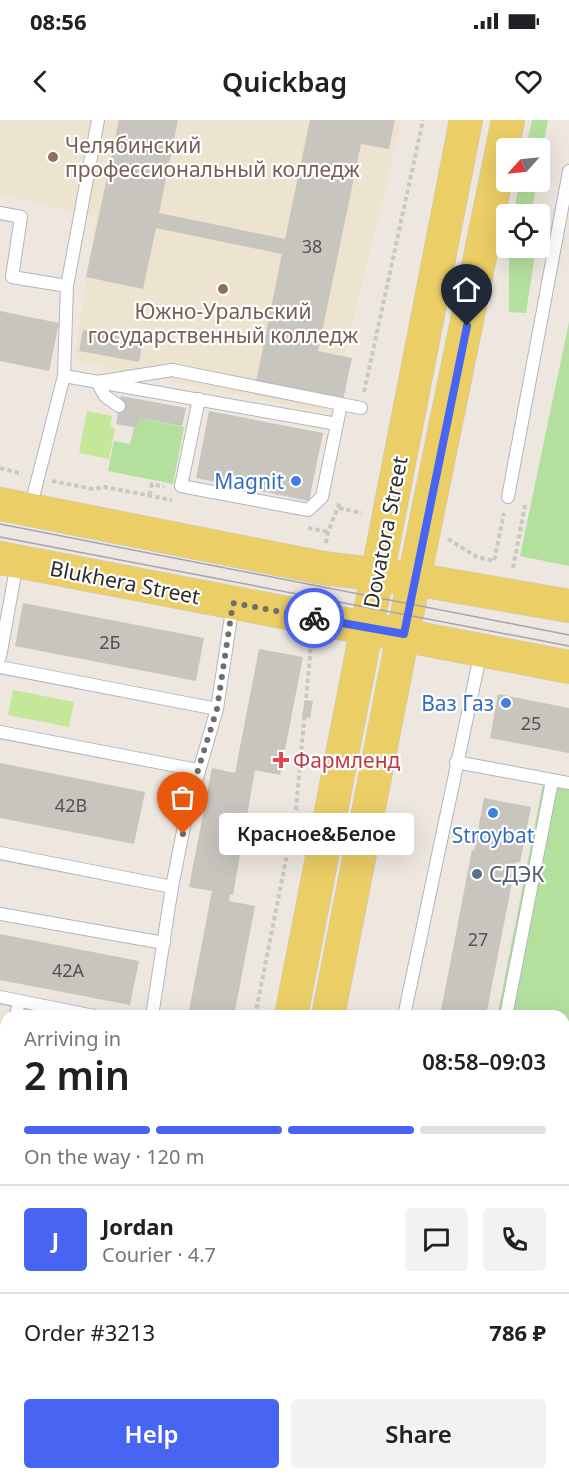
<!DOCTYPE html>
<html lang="en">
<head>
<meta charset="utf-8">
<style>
	:root { --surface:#fff; --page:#f2f2f2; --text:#202124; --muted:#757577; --line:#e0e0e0; --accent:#4764f2 }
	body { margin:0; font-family:"Noto Sans",sans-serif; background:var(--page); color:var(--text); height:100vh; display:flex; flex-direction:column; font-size:22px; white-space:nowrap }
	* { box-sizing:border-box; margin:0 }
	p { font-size:20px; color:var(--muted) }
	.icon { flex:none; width:33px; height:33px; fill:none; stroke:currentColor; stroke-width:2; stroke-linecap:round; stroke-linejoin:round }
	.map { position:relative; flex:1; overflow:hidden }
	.details { position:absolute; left:0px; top:890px; width:570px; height:470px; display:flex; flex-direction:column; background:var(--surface); border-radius:18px 18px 0 0; box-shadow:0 6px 24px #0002 }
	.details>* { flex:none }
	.needle { width:39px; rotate:243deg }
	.tools { position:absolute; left:496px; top:18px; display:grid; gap:12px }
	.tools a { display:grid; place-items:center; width:54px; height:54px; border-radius:6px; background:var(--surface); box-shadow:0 6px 24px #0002; font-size:30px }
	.pin { position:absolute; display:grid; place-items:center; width:51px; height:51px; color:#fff; margin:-62px -26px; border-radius:50% 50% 50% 0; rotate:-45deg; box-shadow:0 0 6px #0007 }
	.pin .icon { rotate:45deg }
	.courier { position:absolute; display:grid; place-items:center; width:60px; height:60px; margin:-30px; border:4px solid #4764f2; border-radius:50%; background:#fff; color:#222; box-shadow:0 2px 8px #0007 }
	.bubble { position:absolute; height:42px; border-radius:6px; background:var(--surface); box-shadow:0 6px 24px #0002; font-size:20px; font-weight:600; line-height:42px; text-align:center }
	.head em { font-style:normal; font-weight:600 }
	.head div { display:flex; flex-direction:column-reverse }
	.head { display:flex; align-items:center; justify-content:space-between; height:102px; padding:0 24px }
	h1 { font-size:39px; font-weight:600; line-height:45px }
	.bar { display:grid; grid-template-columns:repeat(4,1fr); gap:9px 6px; align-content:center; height:72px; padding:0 24px }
	.bar i { height:8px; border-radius:4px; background:var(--line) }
	.bar .current { background:var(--accent) }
	.bar p { grid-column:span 4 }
	.line { display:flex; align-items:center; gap:15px; padding:0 24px; border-top:2px solid var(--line) }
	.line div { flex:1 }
	.round { display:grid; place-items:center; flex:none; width:63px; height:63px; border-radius:6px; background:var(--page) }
	.primary-button { display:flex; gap:12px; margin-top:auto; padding:12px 24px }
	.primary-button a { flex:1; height:69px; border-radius:6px; background:var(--accent); color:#fff; font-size:24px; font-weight:600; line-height:69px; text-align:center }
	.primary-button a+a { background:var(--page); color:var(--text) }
	.status { display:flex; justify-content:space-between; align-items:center; height:42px; padding:0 30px; background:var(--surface); direction:ltr }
	.status svg { height:16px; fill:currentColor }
	header { display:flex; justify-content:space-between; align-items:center; height:78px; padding:0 24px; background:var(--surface); font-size:27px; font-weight:600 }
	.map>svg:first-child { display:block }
	.education { fill:#ede4cf }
	.green { fill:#b4e09e }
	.pitch { fill:#c5e79a }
	.building { fill:#c8c4be }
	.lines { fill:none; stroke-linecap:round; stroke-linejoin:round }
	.lane-casing { stroke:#b2b5be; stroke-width:14 }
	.street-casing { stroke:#b2b5be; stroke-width:27 }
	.primary-casing { stroke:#c8c8c8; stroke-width:34 }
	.path { stroke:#c8c8c8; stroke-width:4; stroke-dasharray:4.5 3; stroke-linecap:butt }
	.lane { stroke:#fff; stroke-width:12 }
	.street { stroke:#fff; stroke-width:26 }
	.primary { stroke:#ebce66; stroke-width:33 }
	.tram { stroke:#a1a4b5; stroke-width:1.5 }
	.done { stroke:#706d6b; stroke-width:6; stroke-dasharray:0 10.8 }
	.route { stroke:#4764f2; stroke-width:8 }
	.education-dot { fill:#8d6e63; stroke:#fff; stroke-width:2 }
	.shop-dot { fill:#3f7fe0; stroke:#fff; stroke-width:2 }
	.health-dot { fill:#e0444e; stroke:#fff; stroke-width:2 }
	.service-dot { fill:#5c6f8a; stroke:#fff; stroke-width:2 }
	.labels { text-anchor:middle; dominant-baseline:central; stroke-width:4.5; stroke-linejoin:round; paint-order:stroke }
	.number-label { font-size:18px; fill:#535250 }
	.education-label { font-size:21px; fill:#785e54; stroke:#fff; text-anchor:start }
	.shop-label { font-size:21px; fill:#366cbe; stroke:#fff; text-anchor:end }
	.street-label { font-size:21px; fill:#2c2c2c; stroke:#fff }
	.health-label { font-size:21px; fill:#be3a42; stroke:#fff; text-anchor:start }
	.service-label { font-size:21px; fill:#4e5e75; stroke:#fff; text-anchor:start }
</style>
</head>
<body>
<div class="status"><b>08:56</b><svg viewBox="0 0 49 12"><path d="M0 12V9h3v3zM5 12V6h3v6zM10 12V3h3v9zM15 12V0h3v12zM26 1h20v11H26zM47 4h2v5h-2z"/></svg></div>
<header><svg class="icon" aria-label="back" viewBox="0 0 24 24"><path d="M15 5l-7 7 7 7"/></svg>Quickbag<svg class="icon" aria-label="heart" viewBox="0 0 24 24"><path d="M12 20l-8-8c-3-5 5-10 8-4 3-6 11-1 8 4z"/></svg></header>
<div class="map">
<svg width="569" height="1358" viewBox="0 0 569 1358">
	<rect width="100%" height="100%" fill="#ede7df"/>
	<path class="education" d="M0,0H402L330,294L74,241L96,98L0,74Z"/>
	<path class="green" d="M532,0H548L540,45V28H526Z
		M520,62H537L533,84L542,91L540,105V94H513Z
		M509,128H536L526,193L509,192Z
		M569,202V446L520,436Z
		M140,298L184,307L173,364L108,351L114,321L130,324L134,307L138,308Z
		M543,664L569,669V956L564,955V896H497Z"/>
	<path class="pitch" d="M87,291L112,296L110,307L115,309L109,339L79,333Z
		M13,570L74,582L69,607L8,595Z
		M462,1353H505L504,1358H461Z"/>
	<path class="building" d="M119,0H178L159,93L285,119L310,0H395L389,29L361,24L318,231L352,238L343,280L256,262L282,134L156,108L143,169L86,157Z
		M0,191L59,203L49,251L0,241Z
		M83,210L143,221L139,242L79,231Z
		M121,276L186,288L182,306L140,298L138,308L116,304Z
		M209,291L323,313L309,381L196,358Z
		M23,483L204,518L196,561L15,526Z
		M259,529L303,537L280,655L255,650L233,775L230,774L229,781L255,786L234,896H188L212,771L189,767L212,648L235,653Z
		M498,574L569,588V633L490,618Z
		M305,580L313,581L310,598L302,597Z
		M0,643L145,672L134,724L0,698Z
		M484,678L531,687L520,742H516L486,896H440L472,730L474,731Z
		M0,814L139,841L130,885L0,860Z
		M0,912L4,913L1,928H0Z
		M564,1019L569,1020V1059L565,1078Z
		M0,1105L6,1106V1181L0,1180Z
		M564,1174L569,1175V1219L564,1218Z
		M5,1287H6V1353L0,1352V1311Z
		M564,1300L569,1301V1323L564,1322Z
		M79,1353H149V1358H78Z
		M347,1353H397L396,1358H346Z"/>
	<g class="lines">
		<defs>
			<path id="lane" d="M0,93L21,97L12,157L67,166L64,256L30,389
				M67,166L98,0
				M64,256L337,304
				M199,279L181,366L308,390L322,377L341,284L361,288
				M119,286L105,276L97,262L172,250L341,284
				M508,377L569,51
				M0,537L17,443
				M0,547L217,589
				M0,612L198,650
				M456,642L569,663
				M0,733L172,767
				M0,794L164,823
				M0,877L94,896
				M16,896L19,881
				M152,896L172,767L186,696L217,589L233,484
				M404,896L481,531
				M506,896L552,661
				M564,969L569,970
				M0,981L6,950
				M0,1074L6,1075
				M0,1256L6,1224
				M564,1279L569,1280
				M552,1353L569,1356
				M52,1358L53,1353
				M315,1358L316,1353
				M425,1358L426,1353
				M528,1358L529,1353"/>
			<path id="street" d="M564,1127L569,1128"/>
			<path id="primary" d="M0,384L323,448L414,459L569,486
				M0,438L569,547
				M291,896L466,0
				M328,896L414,459L508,0
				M201,1358L202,1353
				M234,1358L236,1353"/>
		</defs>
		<use href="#lane" class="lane-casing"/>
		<use href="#street" class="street-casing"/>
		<use href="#primary" class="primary-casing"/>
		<path class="path" d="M364,272L423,0
			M0,348L22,354
			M52,361L93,369L105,367L172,380
			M149,375L152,364L164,367
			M339,388L362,393
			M308,408L328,412
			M448,419L477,437L494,441L504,393
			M326,423L328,412L340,382
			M513,448L525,385
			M255,896L296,689L311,525
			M166,1358L167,1353
			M272,1358L273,1356"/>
		<use href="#lane" class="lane"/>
		<use href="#street" class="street"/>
		<use href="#primary" class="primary"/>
		<path class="tram" d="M0,404L569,515
			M0,417L569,526"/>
	</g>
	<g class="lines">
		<path class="done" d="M183,714L198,650L217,589L233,483L314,498"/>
		<path class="route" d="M314,498L404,514L467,206"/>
	</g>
	<g class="education-dot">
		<circle cx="53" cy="37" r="6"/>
		<circle cx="223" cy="169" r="6"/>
	</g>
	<g class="shop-dot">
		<circle cx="296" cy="361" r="6"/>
		<circle cx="506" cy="583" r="6"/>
		<circle cx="493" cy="693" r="6"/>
	</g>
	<path class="health-dot" d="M278 631h6v6h6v6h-6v6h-6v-6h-6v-6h6z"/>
	<circle class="service-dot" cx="477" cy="754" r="6"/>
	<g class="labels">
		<g class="number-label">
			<text x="312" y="126">38</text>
			<text x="110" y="522">2Б</text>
			<text x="531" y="603">25</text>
			<text x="71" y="685">42В</text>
			<text x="478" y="819">27</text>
			<text x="68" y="850">42А</text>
		</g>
		<g class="education-label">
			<text x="65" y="25">Челябинский<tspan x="65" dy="24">профессиональный колледж</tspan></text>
			<text x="223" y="191" text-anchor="middle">Южно-Уральский<tspan x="223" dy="24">государственный колледж</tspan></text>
		</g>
		<g class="shop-label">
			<text x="284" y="361">Magnit</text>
			<text x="494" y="583">Ваз Газ</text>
			<text x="493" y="715" text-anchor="middle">Stroybat</text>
		</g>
		<g class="street-label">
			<text transform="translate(385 412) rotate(-79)">Dovatora Street</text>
			<text transform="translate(125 462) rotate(11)">Blukhera Street</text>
		</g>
		<g class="health-label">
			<text x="293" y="640">Фармленд</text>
		</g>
		<g class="service-label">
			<text x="489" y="754">СДЭК</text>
		</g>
	</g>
</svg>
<div class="tools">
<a><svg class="needle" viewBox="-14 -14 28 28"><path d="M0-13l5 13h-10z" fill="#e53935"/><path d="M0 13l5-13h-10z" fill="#757577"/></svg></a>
<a><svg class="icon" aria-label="locate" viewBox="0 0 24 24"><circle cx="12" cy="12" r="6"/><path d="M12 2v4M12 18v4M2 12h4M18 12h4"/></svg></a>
</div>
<div class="pin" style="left:183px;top:714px;background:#ea580c"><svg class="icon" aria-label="bag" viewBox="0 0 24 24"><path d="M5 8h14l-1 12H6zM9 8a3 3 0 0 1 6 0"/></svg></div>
<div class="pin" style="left:467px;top:206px;background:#1f2937"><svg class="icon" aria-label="home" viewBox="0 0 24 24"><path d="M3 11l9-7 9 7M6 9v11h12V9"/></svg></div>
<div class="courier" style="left:314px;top:498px"><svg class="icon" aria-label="bike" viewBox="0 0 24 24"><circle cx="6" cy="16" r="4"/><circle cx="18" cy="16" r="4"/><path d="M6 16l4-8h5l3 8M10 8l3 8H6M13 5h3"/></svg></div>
<div class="bubble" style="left:219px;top:693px;width:195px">Красное&amp;Белое</div>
<section class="details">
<div class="head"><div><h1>2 min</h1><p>Arriving in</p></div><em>08:58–09:03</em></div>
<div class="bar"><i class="current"></i><i class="current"></i><i class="current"></i><i></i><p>On the way · 120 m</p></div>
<div class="line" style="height:108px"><b class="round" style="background:var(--accent);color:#fff">J</b><div><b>Jordan</b><p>Courier · 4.7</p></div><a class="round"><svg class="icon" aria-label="chat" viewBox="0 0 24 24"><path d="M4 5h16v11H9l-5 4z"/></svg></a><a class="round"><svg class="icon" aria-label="phone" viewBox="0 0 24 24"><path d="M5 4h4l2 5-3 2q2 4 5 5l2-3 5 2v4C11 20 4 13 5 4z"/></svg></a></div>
<div class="line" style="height:78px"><div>Order #3213</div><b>786 ₽</b></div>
<div class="primary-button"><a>Help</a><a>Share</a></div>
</section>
</div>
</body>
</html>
